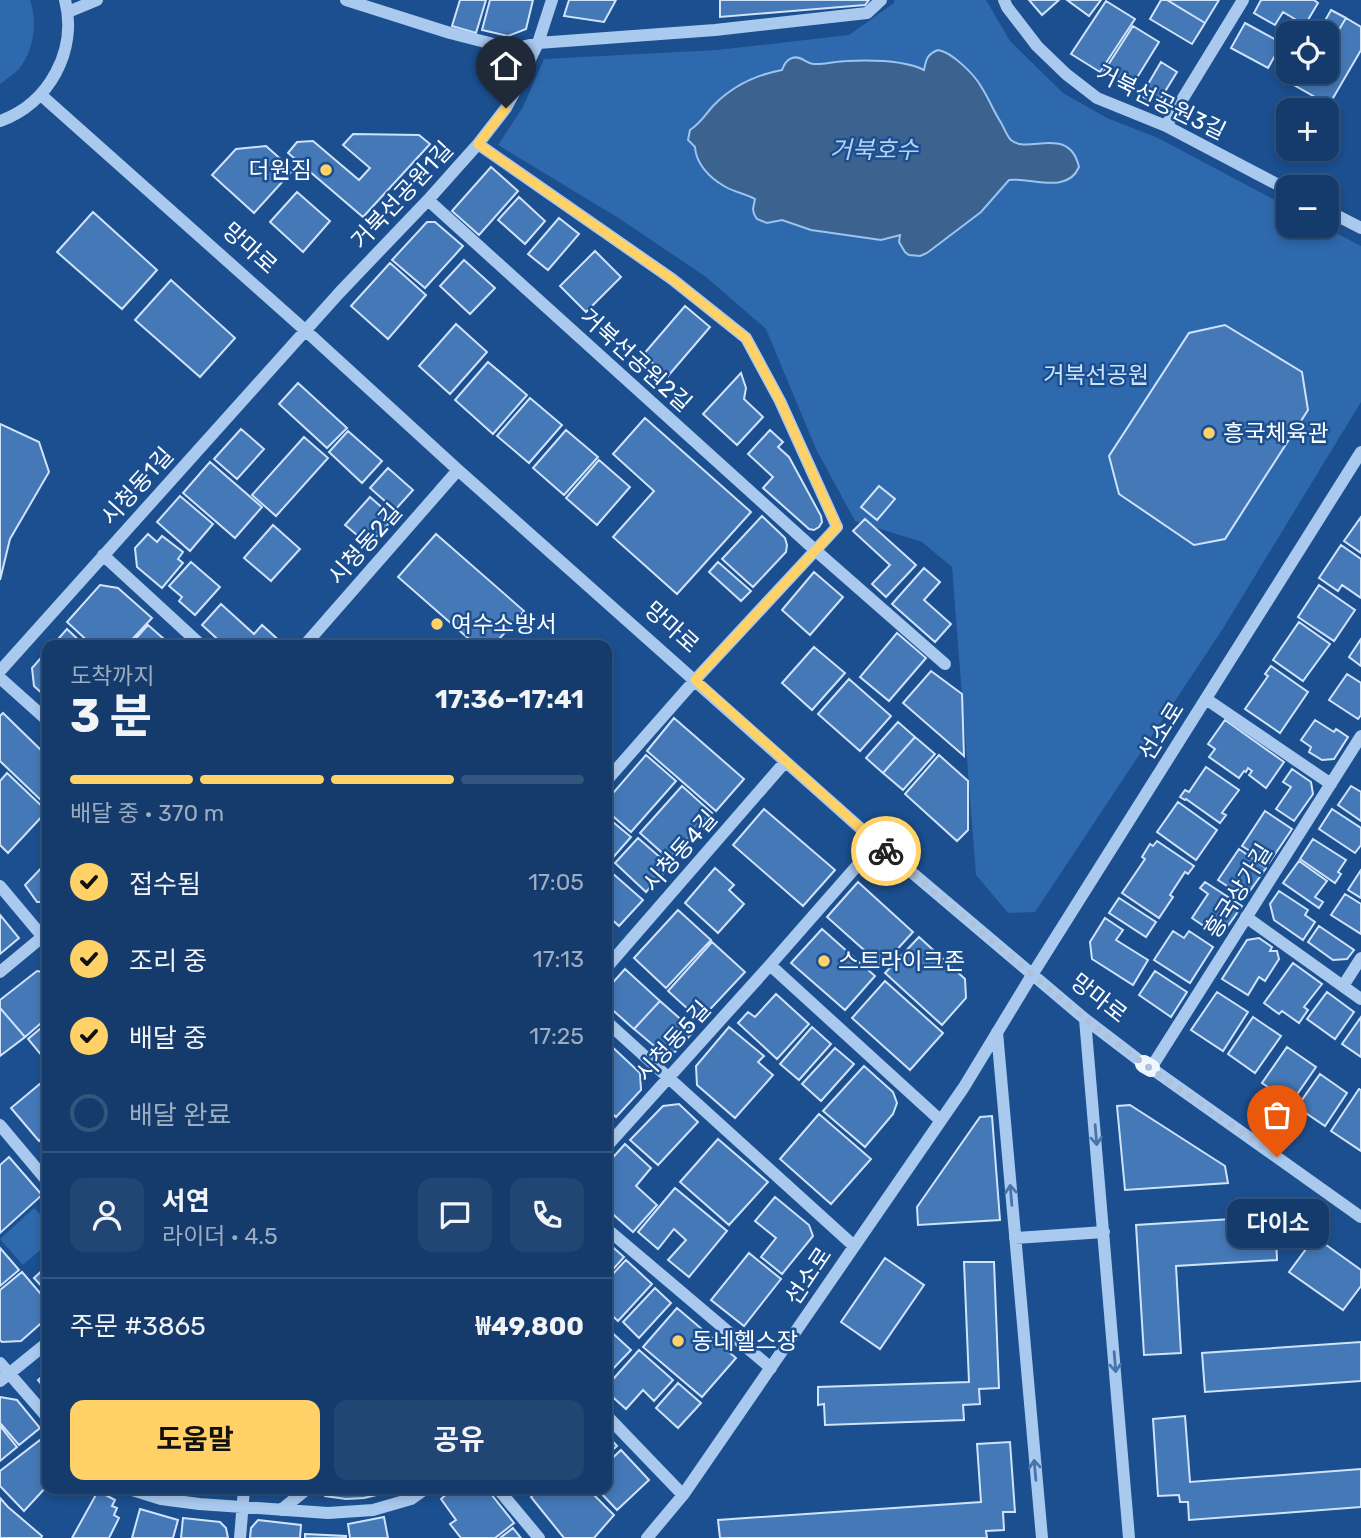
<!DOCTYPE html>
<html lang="ko">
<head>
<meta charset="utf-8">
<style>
	:root { --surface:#143b6b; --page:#214673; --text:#f1f3f6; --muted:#9dadc1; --line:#33557e; --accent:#ffd166 }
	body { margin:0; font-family:Rubik,"Noto Sans KR",sans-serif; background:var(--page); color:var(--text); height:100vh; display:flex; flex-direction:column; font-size:26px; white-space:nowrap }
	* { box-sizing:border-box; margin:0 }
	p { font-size:23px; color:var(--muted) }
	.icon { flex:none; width:38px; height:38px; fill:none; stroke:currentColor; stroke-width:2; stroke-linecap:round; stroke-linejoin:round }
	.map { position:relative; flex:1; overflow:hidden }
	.sheet { position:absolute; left:42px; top:640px; width:570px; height:854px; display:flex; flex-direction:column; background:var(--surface); border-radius:14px; box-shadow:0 4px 10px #0003,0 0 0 2px var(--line) }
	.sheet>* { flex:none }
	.controls { position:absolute; left:1276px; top:21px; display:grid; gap:14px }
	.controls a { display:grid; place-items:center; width:63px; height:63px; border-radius:14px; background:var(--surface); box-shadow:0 4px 10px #0003,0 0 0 2px var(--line); font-size:35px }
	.pin { position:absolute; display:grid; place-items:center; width:60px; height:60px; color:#fff; margin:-72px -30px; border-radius:50% 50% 50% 0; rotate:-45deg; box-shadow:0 0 7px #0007 }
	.pin .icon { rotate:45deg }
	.courier { position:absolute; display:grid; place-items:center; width:70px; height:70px; margin:-35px; border:5px solid #ffd166; border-radius:50%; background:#fff; color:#222; box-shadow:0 2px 9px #0007 }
	.bubble { position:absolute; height:49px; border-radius:14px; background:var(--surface); box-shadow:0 4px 10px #0003,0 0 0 2px var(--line); font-size:23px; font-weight:700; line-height:49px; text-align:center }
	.headline em { font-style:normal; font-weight:700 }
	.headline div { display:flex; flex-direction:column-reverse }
	.headline { display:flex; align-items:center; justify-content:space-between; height:119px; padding:0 28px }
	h1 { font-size:46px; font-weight:700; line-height:52px }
	.bar { display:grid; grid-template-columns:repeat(4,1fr); gap:10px 7px; align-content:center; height:84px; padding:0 28px }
	.bar i { height:9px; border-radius:5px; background:var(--line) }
	.bar .on { background:var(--accent) }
	.bar p { grid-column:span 4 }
	.line { display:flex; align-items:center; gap:18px; padding:0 28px; border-top:2px solid var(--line) }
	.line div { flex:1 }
	.round { display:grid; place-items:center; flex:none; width:74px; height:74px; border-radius:14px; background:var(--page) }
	ol { padding:0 28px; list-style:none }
	li { display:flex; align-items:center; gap:21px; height:77px }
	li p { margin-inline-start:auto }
	li .icon { padding:7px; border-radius:50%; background:var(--accent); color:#111; stroke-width:4 }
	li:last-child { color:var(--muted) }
	li i { width:38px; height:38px; border:4px solid var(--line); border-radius:50% }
	.primary-button { display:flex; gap:14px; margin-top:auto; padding:14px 28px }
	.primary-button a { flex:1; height:80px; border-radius:14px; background:var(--accent); color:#111; font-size:28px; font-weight:700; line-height:80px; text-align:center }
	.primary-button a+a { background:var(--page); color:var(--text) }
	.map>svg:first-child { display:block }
	.green { fill:#2e69ad }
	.water { fill:#3c6290; stroke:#9cc4f0; stroke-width:2 }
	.building { fill:#4478b7; stroke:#cfe3fa; stroke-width:2 }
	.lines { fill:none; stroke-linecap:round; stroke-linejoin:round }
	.minor { stroke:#a9c9ee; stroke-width:12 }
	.major { stroke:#f0f6ff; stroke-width:18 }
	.oneway { stroke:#4674ac }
	.done { stroke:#afc1d8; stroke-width:7; stroke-dasharray:0 12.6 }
	.route { stroke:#ffd166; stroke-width:9 }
	.poi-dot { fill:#ffd166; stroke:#1b4f8f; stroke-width:2.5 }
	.labels { text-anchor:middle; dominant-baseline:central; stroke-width:5; stroke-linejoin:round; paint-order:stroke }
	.street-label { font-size:23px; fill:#fff; stroke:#1b4f8f }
	.poi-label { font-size:23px; fill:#fff; stroke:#1b4f8f; text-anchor:start }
	.park-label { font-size:23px; fill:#cfe3fa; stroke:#1b4f8f }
	.water-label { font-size:24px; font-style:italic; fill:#b5d3f5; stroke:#1b4f8f }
</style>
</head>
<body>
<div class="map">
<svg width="1361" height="1538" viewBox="0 0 1361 1538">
	<rect width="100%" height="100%" fill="#1b4f8f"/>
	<path class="green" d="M0,0H30C38,23 34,51 18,70C13,75 6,79 0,84Z
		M894,0H986L1010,41L1063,93L1107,118L1158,138L1288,207V226H1323L1361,246V402L1222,630L1035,912L1008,913L976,875L952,567L922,542L855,521L816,449L766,329L706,277L620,219L498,145L523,107L544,59L717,50L849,35L894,3Z
		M34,1208L47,1222V1244L23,1265L0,1239Z"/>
	<path class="water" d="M938,50C952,52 975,75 982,88C989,99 993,110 1000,121C1004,127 1006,135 1011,140C1028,155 1069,124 1079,167C1067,195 1031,177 1009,180L981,212L927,253L920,256L909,255L905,252L899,242L900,235L881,240L811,230L782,220L767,223L757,219L754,214L753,209L755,199C746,194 734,192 724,186C710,178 696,164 695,147L688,140L690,130C700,124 705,115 713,106C732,86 755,75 782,70C784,65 786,60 792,58C800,55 806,63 813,64C824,65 836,61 847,61C869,60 904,60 924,70C926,60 927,54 938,50Z"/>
	<path class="building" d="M460,0H486L476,33L452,26Z
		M490,0H533L526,29L508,36L482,30Z
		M569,0H616L604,22L564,16Z
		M720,0H869L865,5L720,17Z
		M1029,0H1059L1042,15Z
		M1067,0H1101L1089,16Z
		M1161,0H1167L1205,23L1192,44L1150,19Z
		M1167,0H1219L1205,23Z
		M1261,0H1314L1318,3L1305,25L1283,12L1275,25L1254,13Z
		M1106,1L1135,19L1100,72L1071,54Z
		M1331,10L1346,18L1330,45L1326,43V33H1318Z
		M1346,18L1361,27V50L1329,105L1287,81L1292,72H1326V51Z
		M1245,23L1282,43L1268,68L1231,48Z
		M1133,26L1159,42L1130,89L1103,73Z
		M1161,62L1177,72L1161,98L1149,100L1141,96Z
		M353,134L419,135L430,144L363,217L288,153L297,142L313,141L359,180L370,168L343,145Z
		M266,146L293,170L254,213L212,175L236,149Z
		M491,167L518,191L479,235L452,211Z
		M297,192L330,221L303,252L270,222Z
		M519,197L545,221L525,244L498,220Z
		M93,212L157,270L122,309L57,252Z
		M559,218L579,234L548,270L528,254Z
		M427,222H435L463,246L425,288L392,260Z
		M595,251L621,277L586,312L560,286Z
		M464,260L495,288L470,314L440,286Z
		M390,263L426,295L388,339L351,306Z
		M171,280L235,338L200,377L135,320Z
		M685,306L710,327L668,376L643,355Z
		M456,324L487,352L450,394L419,366Z
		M1225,325L1302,372L1308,410L1225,539L1194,545L1119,494L1109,456L1189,333Z
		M488,362L527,395L493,434L455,400Z
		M741,373L746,388L744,399L763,417L737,445L703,414Z
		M298,383L347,428L327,448L279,404Z
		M530,398L562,425L529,463L497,436Z
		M645,418L751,512L677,594L613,537L654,491L613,454Z
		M0,424L39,442L49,472L10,539L0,580Z
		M241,429L264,449L237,479L214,459Z
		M566,430L598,457L564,495L533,468Z
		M770,430L783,442L778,447L789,457L821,516L822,522L819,527L814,530L809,529L763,488L773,477L748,454Z
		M348,431L382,461L362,483L329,452Z
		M304,437L328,458L276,516L252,495Z
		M599,460L630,487L597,525L566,498Z
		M210,462L262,507L235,538L183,493Z
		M388,468L413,490L395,510L370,488Z
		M879,486L895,499L877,520L861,507Z
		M180,496L213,524L190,551L157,522Z
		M370,497L394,518L369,545L345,525Z
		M762,516L785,538L787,545L786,552L753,587L722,559Z
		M1361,517V553L1344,541Z
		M865,519L916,565L886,597L872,584L890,565L853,531Z
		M273,525L300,549L271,581L244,558Z
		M148,534L157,542L162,536L183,552L178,559L183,563L162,588L137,567L135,548Z
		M436,534L524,611L493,646H477L398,577Z
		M1341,545L1361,559V598L1342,585L1338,591L1319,578Z
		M191,562L220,587L195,615L179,601L182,597L169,586Z
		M718,562L751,591L741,601L709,572Z
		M924,568L940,582L924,600L951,624L935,642L892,604Z
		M814,572L843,597L810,635L782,610Z
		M100,585L118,588L152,618L126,646H93L67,622Z
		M1319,585L1355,610L1334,641L1298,617Z
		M221,604L254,634L262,625L283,644L282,646H225L202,625Z
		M1299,622L1330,644L1303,681L1273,660Z
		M148,625L172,646H129Z
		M67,629L85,646H52Z
		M897,633L926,658L889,701L860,677Z
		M1361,639V666L1349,657Z
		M814,647L845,673L812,710L782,683Z
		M47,651V698L34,686L32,668Z
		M1271,666L1308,692L1280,733L1245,709L1268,676L1265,674Z
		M931,671L962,694L964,756L903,703Z
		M1347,674L1361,683V715L1358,719L1329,700Z
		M849,679L891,716L860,751L818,714Z
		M3,713L47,756V806L0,761V716Z
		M674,718L744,779L716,811L647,751Z
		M1225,720L1284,762L1266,788L1249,775L1252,771L1248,768L1246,772L1244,771L1239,778L1209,757L1215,749L1208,744Z
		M1315,720L1334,732L1336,729L1348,737L1334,759L1322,760L1309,752L1311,747L1301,740Z
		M898,722L915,737L883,773L866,758Z
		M915,737L935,754L903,790L883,773Z
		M646,755L676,781L631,832L607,811V800Z
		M939,755L968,781V830L957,841L905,794Z
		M1206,767L1239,790L1222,813L1226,815L1220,823L1186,799L1185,800L1180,797L1185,790L1189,792Z
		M1292,769L1311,782L1313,794L1294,821L1276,809L1291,787L1283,782Z
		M7,773L47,811L8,853L0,845V781Z
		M682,786L712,813L669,859L640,833Z
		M1351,786L1361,792V821L1338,805Z
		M1178,802L1217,830L1196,860L1157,832Z
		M764,809L835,870L803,906L733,845Z
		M1332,809L1361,828V845L1355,853L1319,829Z
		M1265,811L1292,829L1269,863L1242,846Z
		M607,817L631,837L610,861L607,859Z
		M638,838L670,866L646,892L615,863Z
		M1313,839L1346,860L1338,872L1341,874L1335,883L1300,859Z
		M1157,841L1194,866L1188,874L1185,872L1170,895L1173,897L1159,918L1122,893L1145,859L1142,857L1150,844L1153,846Z
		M1239,849L1266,868L1245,898L1218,880Z
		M1299,861L1327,881L1315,897L1323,902L1319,908L1283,883Z
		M47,862V902H37L25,885Z
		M715,868L734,885L729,890L744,904L718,933L685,903Z
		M1361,870V898L1348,890Z
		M611,872L643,900L619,926L607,915V876Z
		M858,882L913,932L882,966L827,917Z
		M1205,882L1242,906L1220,937L1192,918L1208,894L1200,888Z
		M1279,891L1308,910L1305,915L1315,922L1303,940L1274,920L1270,904Z
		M1345,894L1361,904V934L1331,915Z
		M1119,898L1156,922L1146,937L1109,913Z
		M678,910L711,940L666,988L634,958Z
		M0,915L19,938L0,954Z
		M1105,918L1123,930L1116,940L1148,960L1133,985L1092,959L1090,942Z
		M1319,926L1354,950L1347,959L1333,960L1308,942Z
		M822,929L875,976L845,1010L791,963Z
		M1173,931L1184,938L1189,931L1213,947L1190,983L1154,960Z
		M919,937L965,979L966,998L942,1025L885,973Z
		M1259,938L1272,947L1270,951H1277L1279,959L1265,981L1259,977L1248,995L1222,979L1247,940Z
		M712,942L745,972L700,1020L668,991Z
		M1293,963L1322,984L1304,1007L1308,1010L1299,1023L1282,1011L1279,1014L1264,1003Z
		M625,969L660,1001L634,1029L608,1006L607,1003V989Z
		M37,971L47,973V1018L25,1037L0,1008V1000Z
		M1155,971L1187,992L1171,1017L1139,995Z
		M885,981L943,1033L910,1070L852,1018Z
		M1217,992L1248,1012L1223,1051L1191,1030Z
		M1327,992L1354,1012L1335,1039L1307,1019Z
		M776,994L809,1024L777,1059L738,1023L748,1012L755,1017Z
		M660,1001L694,1031L675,1052L659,1050L634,1029Z
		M0,1008L25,1037L0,1056Z
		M1253,1017L1281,1036L1255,1073L1228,1054Z
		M1361,1017V1057L1342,1044Z
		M47,1023V1062L28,1039Z
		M729,1027L764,1056L758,1062L773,1075L735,1118L697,1085L696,1066Z
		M812,1027L831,1044L799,1080L780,1064Z
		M607,1042L640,1073L641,1090L616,1117L607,1109Z
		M1287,1047L1316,1067L1291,1103L1262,1083Z
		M835,1048L854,1064L821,1101L802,1084Z
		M864,1066L893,1092L897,1103L893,1114L865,1147L823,1111Z
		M1320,1074L1347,1093L1325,1126L1297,1107Z
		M47,1078V1134L39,1141L11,1108Z
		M1359,1089L1361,1090V1151L1331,1131Z
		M679,1104L698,1122L658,1165L630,1140L663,1106Z
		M1130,1105L1225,1166L1228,1183L1125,1190L1117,1106Z
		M819,1114L871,1159L831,1204L780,1159Z
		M992,1116L1000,1220L918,1225L917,1207L980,1117Z
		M718,1139L768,1182L729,1225L680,1182Z
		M625,1144L651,1168L636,1186L657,1205L633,1232L607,1209V1164Z
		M9,1157L42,1195L0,1233V1165Z
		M675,1188L727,1231L689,1277L668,1260L686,1240L674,1229L658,1249L638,1232Z
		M775,1197L809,1225L813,1236L782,1274L761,1257L776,1238L755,1221Z
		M1281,1216L1283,1234H1276L1277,1260L1176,1266L1181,1353L1144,1355L1136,1225Z
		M1315,1237L1361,1270V1286L1343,1310L1289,1272Z
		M607,1242L624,1257L607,1276Z
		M0,1248L19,1270L0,1286Z
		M749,1253L781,1279L744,1326L711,1300Z
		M885,1258L924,1285L880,1349L841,1322Z
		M626,1260L652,1284L618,1321L607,1311V1280Z
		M964,1262H994L999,1388L979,1389L980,1404L963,1405L964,1420L825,1425L824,1404L818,1405V1387L969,1382Z
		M47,1266V1290L46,1291L34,1278Z
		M22,1272L47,1301V1318L21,1341L2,1342L0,1340V1290Z
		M655,1288L671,1303L639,1338L623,1322Z
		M677,1308L736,1358L702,1397L643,1347Z
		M607,1328L631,1350L607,1375Z
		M1361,1342V1381L1205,1392L1202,1353Z
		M639,1350L673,1380L654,1401L643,1390L626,1409L607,1392V1386Z
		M47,1372V1391L38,1380Z
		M678,1383L701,1403L678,1428L656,1408Z
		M0,1397L17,1400L40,1428L19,1445L0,1423Z
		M1185,1416L1190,1482L1361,1469V1507L1189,1520L1188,1502H1180L1179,1495L1158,1496L1153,1419Z
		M0,1426L17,1447L0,1461Z
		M607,1435L617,1446L607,1455Z
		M40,1440L47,1449V1486L24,1511L0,1486V1471Z
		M1010,1442L1015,1512H1003L1004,1530L986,1531L987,1538H720L718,1520L981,1502L977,1444Z
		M621,1450L649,1480L617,1510L597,1489H607V1463Z
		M158,1489H198L182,1493Z
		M326,1489H402L364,1498L346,1499L325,1496L323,1492Z
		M446,1489H487L514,1523L495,1538H461L450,1524L456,1520L441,1499L448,1493Z
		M539,1489H588L614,1515L594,1538H564L531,1497Z
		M98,1491L115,1500L112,1506L117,1508L114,1515L119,1518L109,1538H72Z
		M0,1498L8,1507L42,1536L41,1538H0Z
		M140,1509L178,1520L173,1538H132Z
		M384,1517L388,1538H350L348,1524Z
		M183,1518L220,1522L226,1528L228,1538H181Z
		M258,1520L301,1525L300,1538H250L251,1528Z
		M513,1528L521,1538H500Z
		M305,1534L346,1536V1538H305Z"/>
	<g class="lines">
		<path class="minor" d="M346,0L450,33L513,49L538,43L715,30L867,13L881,0
			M1004,0L1007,7L1037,46L1066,74L1097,98L1166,126L1288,190
			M68,12L97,0
			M41,95L306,331L458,470L877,843L1085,1019L1144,1064
			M0,121C49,104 78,50 65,0
			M1166,126L1243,0
			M478,144L672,279L746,338L780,401L837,527L695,680L607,780
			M428,200L815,550L945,664
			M1326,210L1361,228
			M103,555L202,646
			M304,646L458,470
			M0,671L340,292L428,200L478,144L506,108L515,91L538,43L552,0
			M0,678L47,720
			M1206,699L1331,784
			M1361,736L1151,1068L1361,1217
			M0,886L47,942
			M1246,917L1361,999
			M770,965L940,1120
			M607,967L785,762
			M0,972L47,933
			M1343,986L1361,958
			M1085,1019L1129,1538
			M607,1022L854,1246
			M997,1032L1042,1538
			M0,1125L47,1181
			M607,1146L770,965L877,843
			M607,1229L771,1368
			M1015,1238L1104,1232
			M0,1363L47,1417
			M0,1381L47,1343
			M607,1416L683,1495
			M129,1489L161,1499L199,1504L328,1513L373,1510L411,1499L425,1489
			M498,1489L539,1538
			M281,1510L307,1489
			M240,1538L244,1489
			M647,1538L683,1495L964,1087L1032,975L1361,452"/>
		<path class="major" d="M1144,1064L1151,1068"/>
	</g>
	<defs><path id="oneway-shaft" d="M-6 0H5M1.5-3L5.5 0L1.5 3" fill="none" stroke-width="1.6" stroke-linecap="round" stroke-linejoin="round" transform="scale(1.75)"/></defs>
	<g class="oneway">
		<use href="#oneway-shaft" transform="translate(1096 1135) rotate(85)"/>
		<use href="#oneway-shaft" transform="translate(1011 1195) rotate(-95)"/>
		<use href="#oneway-shaft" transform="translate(1115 1362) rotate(85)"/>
		<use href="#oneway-shaft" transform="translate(1035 1470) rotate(-95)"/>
	</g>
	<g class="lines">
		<path class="done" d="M886,851L1085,1019L1144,1064L1277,1157"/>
		<path class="route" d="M506,108L478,144L672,279L746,338L780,401L837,527L695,680L886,851"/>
	</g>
	<g class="poi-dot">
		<circle cx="326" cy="170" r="7"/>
		<circle cx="1209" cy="433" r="7"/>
		<circle cx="437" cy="624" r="7"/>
		<circle cx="824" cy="961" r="7"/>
		<circle cx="678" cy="1341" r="7"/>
	</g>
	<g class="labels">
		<g class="street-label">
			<text transform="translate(1161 102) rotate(26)">거북선공원3길</text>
			<text transform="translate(402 195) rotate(-47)">거북선공원1길</text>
			<text transform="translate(250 248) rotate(42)">망마로</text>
			<text transform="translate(636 360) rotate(42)">거북선공원2길</text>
			<text transform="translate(137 486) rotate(-48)">시청동1길</text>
			<text transform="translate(365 544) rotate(-49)">시청동2길</text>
			<text transform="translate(672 627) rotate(42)">망마로</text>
			<text transform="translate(1161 731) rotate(-58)">선소로</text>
			<text transform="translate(680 851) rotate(-49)">시청동4길</text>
			<text transform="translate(1238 891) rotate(-58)">흥국상가길</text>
			<text transform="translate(1099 998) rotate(38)">망마로</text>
			<text transform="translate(673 1041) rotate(-48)">시청동5길</text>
			<text transform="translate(808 1276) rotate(-56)">선소로</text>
		</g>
		<g class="poi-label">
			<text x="312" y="170" text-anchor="end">더원짐</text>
			<text x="1223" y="433">흥국체육관</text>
			<text x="451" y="624">여수소방서</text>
			<text x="838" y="961">스트라이크존</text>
			<text x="692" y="1341">동네헬스장</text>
		</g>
		<g class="park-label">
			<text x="1096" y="375">거북선공원</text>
		</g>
		<g class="water-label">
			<text x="874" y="150">거북호수</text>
		</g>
	</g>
</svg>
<div class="controls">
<a><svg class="icon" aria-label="locate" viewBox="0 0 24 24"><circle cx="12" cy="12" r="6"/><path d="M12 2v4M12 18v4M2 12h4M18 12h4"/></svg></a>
<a>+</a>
<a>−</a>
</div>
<div class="pin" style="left:1277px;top:1157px;background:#ea580c"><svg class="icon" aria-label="bag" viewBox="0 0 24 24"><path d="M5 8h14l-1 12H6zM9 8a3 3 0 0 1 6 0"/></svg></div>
<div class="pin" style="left:506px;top:108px;background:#1f2937"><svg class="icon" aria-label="home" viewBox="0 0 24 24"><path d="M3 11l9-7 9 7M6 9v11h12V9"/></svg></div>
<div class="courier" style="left:886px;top:851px"><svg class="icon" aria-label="bike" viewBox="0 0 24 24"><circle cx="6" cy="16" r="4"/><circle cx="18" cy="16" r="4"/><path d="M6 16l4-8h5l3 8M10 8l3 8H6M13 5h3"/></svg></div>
<div class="bubble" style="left:1227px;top:1199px;width:102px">다이소</div>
<section class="sheet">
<div class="headline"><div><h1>3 분</h1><p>도착까지</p></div><em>17:36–17:41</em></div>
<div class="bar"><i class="on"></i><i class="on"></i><i class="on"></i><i></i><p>배달 중 · 370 m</p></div>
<ol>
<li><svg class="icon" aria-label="check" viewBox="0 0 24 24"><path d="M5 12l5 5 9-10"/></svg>접수됨<p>17:05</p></li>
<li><svg class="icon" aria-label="check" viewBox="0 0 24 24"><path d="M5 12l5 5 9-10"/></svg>조리 중<p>17:13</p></li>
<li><svg class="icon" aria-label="check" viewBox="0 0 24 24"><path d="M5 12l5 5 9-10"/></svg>배달 중<p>17:25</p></li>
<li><i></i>배달 완료</li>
</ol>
<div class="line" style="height:126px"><a class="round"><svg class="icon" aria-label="person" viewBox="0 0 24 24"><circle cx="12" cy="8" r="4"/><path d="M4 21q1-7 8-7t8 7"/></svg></a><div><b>서연</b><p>라이더 · 4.5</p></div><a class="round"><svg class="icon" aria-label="chat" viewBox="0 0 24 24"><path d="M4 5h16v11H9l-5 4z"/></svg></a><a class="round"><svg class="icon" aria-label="phone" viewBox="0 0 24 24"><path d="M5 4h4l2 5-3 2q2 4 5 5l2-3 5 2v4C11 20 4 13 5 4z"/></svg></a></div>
<div class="line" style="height:91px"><div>주문 #3865</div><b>₩49,800</b></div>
<div class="primary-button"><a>도움말</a><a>공유</a></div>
</section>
</div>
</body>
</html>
